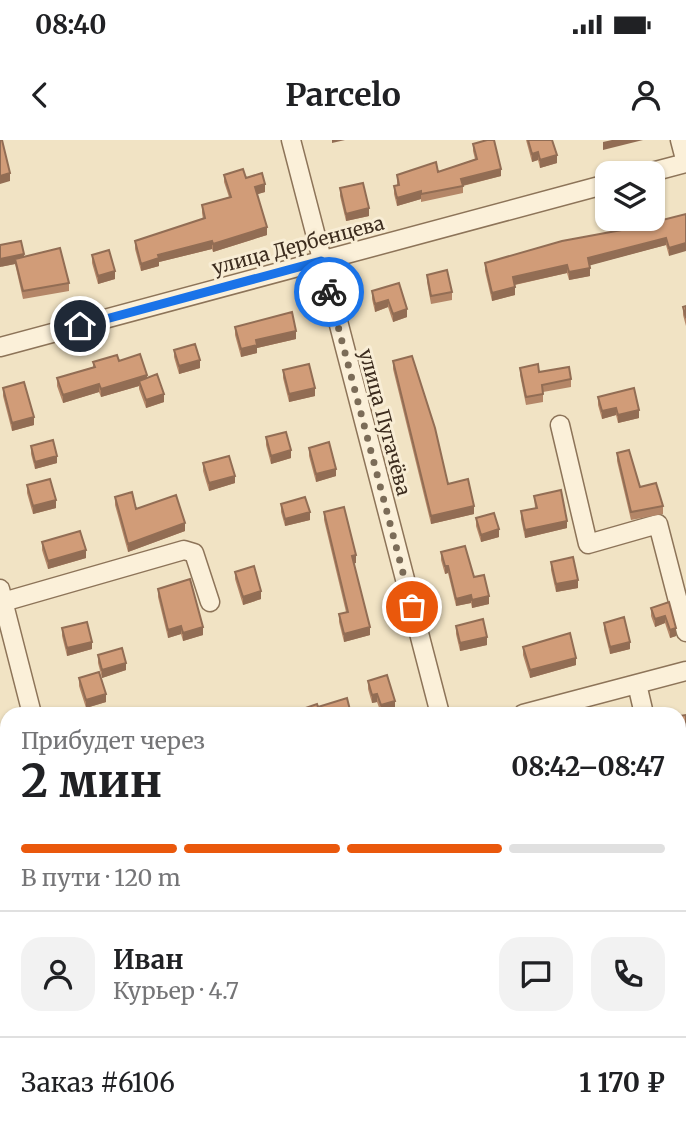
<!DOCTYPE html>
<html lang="ru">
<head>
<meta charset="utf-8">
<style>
	:root { --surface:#fff; --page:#f2f2f2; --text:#202124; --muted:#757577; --line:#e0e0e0; --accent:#ea580c }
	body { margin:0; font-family:Merriweather,serif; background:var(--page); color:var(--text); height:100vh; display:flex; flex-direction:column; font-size:26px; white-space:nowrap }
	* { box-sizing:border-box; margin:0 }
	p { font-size:23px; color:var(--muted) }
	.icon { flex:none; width:38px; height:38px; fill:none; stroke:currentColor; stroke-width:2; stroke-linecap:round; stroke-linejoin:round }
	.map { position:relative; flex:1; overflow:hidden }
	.panel { position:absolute; left:0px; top:567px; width:686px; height:436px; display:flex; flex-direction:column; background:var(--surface); border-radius:21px 21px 0 0; box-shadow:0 2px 5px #0004 }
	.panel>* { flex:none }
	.fabs { position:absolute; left:595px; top:21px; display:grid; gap:14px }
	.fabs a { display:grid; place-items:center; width:70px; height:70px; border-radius:14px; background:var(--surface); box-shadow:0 2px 5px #0004; font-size:35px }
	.pin { position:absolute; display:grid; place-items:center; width:60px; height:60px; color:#fff; margin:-30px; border:4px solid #fff; border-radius:50%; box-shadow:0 2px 7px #0007 }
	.courier { position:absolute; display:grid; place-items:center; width:70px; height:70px; margin:-35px; border:5px solid #1a73e8; border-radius:50%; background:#fff; color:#222; box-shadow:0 2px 9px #0007 }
	.overview em { font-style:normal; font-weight:700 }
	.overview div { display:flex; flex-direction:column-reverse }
	.overview { display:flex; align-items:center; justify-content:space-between; height:119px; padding:0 21px }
	h1 { font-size:46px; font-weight:700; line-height:52px }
	.bar { display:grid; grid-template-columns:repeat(4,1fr); gap:10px 7px; align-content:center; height:84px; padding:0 21px }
	.bar i { height:9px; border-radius:5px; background:var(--line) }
	.bar .on { background:var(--accent) }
	.bar p { grid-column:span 4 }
	.line { display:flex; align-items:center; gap:18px; padding:0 21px; border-top:2px solid var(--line) }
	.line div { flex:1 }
	.round { display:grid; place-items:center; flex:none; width:74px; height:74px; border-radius:21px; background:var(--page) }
	.status { display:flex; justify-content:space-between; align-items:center; height:49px; padding:0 35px; background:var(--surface); direction:ltr }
	.status svg { height:19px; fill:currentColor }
	header { display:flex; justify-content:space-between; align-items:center; height:91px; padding:0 21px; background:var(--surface); font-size:32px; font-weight:700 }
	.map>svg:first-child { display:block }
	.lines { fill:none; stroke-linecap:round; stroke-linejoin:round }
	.minor-casing { stroke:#8d7459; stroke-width:21 }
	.minor { stroke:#fbf0d9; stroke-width:18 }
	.wall { fill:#b48667 }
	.shaded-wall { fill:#926d54 }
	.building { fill:#d19c78; stroke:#926d54; stroke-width:2 }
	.done { stroke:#7b6c58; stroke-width:7; stroke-dasharray:0 12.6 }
	.route { stroke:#1a73e8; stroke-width:9 }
	.labels { text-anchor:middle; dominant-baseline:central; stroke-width:6; stroke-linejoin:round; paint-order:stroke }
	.street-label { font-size:19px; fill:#3c2c1e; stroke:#f8edd5 }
</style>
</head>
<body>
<div class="status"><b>08:40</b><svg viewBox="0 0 49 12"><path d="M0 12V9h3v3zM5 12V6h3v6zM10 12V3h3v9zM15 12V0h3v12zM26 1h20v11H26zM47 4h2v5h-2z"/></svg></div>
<header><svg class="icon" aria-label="back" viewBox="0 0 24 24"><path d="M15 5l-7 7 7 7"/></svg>Parcelo<svg class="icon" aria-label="person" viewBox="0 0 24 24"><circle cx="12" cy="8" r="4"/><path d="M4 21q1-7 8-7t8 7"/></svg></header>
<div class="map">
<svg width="686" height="1002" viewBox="0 0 686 1002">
	<rect width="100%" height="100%" fill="#f1e3c4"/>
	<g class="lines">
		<defs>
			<path id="minor" d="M291,0L440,574
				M680,0L686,23
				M648,33L686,23
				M0,207L607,44
				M560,285L588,404L658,384L686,492
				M0,449L32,574
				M3,462L184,410L194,413L210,462
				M637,544L644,574
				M523,574L686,531
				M0,712L7,711
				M679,724L686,753
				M679,935L686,933
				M142,996L144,1002
				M428,1002L450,996"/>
		</defs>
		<use href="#minor" class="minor-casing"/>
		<use href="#minor" class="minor"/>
	</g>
	<path class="wall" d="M526,0H552L557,23L540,28L538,20L532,22Z
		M473,4L501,36L463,46V53L421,62V59L397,66L394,54V46L397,45V35L438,32L475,19L473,11Z
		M224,35L246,38L265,52L257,54L267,95L213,112L212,109L159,122V126L141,131L135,109V101L203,79L202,73V65L229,57L224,42Z
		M340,48L369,76L346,81L340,56Z
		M686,74L669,116L666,105L589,125L590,136L569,140L567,133L515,145V155L492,161L485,131V123L627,89Z
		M92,115L115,139L98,144L92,123Z
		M24,117L69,143V151L23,159L15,124L0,127Z
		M427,135L452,152V160L431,164L427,142Z
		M372,151L407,169V177L393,182L388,167L375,172L372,159Z
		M686,166V186L683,175V167Z
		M235,187L296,199L257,208V213L241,217L235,195Z
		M174,210L200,228L179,234L174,217Z
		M119,221L147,238L164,262L146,268L139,249V246L101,257L99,252L63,263L57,246V238L93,227V222Z
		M393,221L448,344L474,374L431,384L393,229Z
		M520,228L571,239V247L543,252V262L526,265L520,235Z
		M283,230L315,256L289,262L283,238Z
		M3,248L34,285L12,291L3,256Z
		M598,257L639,278L618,283L616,275L602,279L598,265Z
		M266,297L291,318L271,324L266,305Z
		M31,306L57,323L35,329L31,314Z
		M309,308L336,336L316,342L309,316Z
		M617,313L640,347L663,366V374L631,380L617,321Z
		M203,323L235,343L209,351L203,331Z
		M27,345L56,368L33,374L27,353Z
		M534,356L567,388L525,398L521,379V371L535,368Z
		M115,357L136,369L185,391L128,412L115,365Z
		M281,364L310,380L285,386L281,372Z
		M324,372L356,423H353L370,495L344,502L339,482V474L346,472L324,380Z
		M476,378L499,397L481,402L476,386Z
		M42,402L86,418L48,429L42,410Z
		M441,412L474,437L489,464L472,468L471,463L456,466L448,433L445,434L441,420Z
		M551,422L578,448L556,452L551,430Z
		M235,432L261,459L243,465L235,439Z
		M158,449L203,495L183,501L181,494L168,498L158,457Z
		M669,462L676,496L670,498L665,483L655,487L651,476V468Z
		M604,483L630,509L610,514L604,490Z
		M456,486L487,505L460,511L456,494Z
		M62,488L92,509L67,516L62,496Z
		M523,507L576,525L530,538L523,515Z
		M98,515L126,530L102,538L98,523Z
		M79,538L106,562L86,568L79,546Z
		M368,541L395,569L381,573L377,562L372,563L368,549Z"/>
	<path class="shaded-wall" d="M332,0H345L332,3Z
		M612,0H643L603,10V2Z
		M538,12V20L532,22V14Z
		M557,15V23L540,28V20Z
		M501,29V36L461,46V39Z
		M10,33V41L0,44V36Z
		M265,44V52L255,55V47Z
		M421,51V59L397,66V58Z
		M369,68V76L346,81V74Z
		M267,87V95L213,112V104Z
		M666,98V105L588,126V118Z
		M212,101V109L159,122V126L141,131V124L158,115Z
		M686,103V111L669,116V108Z
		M24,114V122L15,119V124L0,127V119Z
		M567,125V133L513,145V137Z
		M590,128V136L569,140V132Z
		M115,131V139L98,144V136Z
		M515,147V155L492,161V153Z
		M388,160V167L375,172V164Z
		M407,169V177L393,182V174Z
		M296,191V199L257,208V213L241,217V209L256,200Z
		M200,220V228L179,234V226Z
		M147,235V243L139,241V246L101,257V249Z
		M99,244V252L63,263V255Z
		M315,248V256L289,262V254Z
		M164,254V262L146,268V260Z
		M616,268V275L602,279V271Z
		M639,270V278L618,283V275Z
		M34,277V285L12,291V283Z
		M291,310V318L271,324V316Z
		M57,316V323L35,329V322Z
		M336,329V336L316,342V334Z
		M235,336V343L209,351V343Z
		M56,360V368L33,374V366Z
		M474,366V374L431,384V376Z
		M310,372V380L285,386V379Z
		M567,381V388L525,398V390Z
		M185,383V391L128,412V404Z
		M499,389V397L481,402V395Z
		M86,410V418L48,429V421Z
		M356,415V423L352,424V416Z
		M445,426H448V433L445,434Z
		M578,440V448L556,452V444Z
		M261,451V459L243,465V457Z
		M471,455V463L456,466V459Z
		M489,456V464L472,468V460Z
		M665,476V483L655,487V479Z
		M181,486V494L168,498V490Z
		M203,487V495L183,501V493Z
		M370,487V495L344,502V494Z
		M676,488V496L670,498V490Z
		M487,497V505L460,511V503Z
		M92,502V509L67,516V508Z
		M630,502V509L610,514V507Z
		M576,518V525L530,538V530Z
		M126,523V530L102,538V530Z
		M106,554V562L86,568V560Z
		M377,554V562L372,563V555Z
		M395,561V569L381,573V565Z
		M686,595V603L679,605V597Z
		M7,663V671L0,673V665Z
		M686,889V897L679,899V891Z
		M305,996H326L306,1000V1002H284Z"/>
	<path class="building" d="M0,0H2L10,33L0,36Z
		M487,0H494L501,29L461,39L463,46L421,54V51L397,58L394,46L399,45L397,35L436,22L438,32L477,19L473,4Z
		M528,0H552L557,15L540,20L538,12L532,14Z
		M243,29L246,38L262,33L265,44L255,47L267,87L213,104L212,101L158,115L159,118L141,124L135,101L205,78L202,65L231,57L224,35Z
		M363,43L369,68L346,74L340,48Z
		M686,74V103L669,108L666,98L588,118L590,128L569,132L567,125L513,137L515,147L492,153L485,123L562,101L627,89Z
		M21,101L24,114L0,119V105Z
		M60,108L69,143L23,151L15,119Z
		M109,110L115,131L98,136L92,115Z
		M447,130L452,152L431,156L427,135Z
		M399,143L407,169L393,174L388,160L375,164L372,151Z
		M686,166V178L683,167Z
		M292,172L296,191L256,200L257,205L241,209L235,187Z
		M195,204L200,220L179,226L174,210Z
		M140,214L147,235L101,249L99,244L63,255L57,238L95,227L93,222L117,215L119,221Z
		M412,216L435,288L448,344L468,339L474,366L431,376L393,221Z
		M309,224L315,248L289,254L283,230Z
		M538,224L539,232L569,227L571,239L542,245L543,254L526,257L520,228Z
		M157,234L164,254L146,260L139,241Z
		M24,242L34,277L12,283L3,248Z
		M634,248L639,270L618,275L616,268L602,271L598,257Z
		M286,292L291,310L271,316L266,297Z
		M53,300L57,316L35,322L31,306Z
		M329,302L336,329L316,334L309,308Z
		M629,310L640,347L656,343L663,366L631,372L617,313Z
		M229,316L235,336L209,343L203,323Z
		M50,339L56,360L33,366L27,345Z
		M561,350L567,381L525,390L521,371L537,368L534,356Z
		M132,352L136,369L176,355L185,383L128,404L115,357Z
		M305,357L310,372L285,379L281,364Z
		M344,367L356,415L352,416L370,487L344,494L339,474L348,472L324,372Z
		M494,373L499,389L481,395L476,378Z
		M80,391L86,410L48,421L42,402Z
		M465,406L474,437L484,435L489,456L472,460L471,455L456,459L448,426H445L441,412Z
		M573,417L578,440L556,444L551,422Z
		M254,426L261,451L243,457L235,432Z
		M190,439L203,487L183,493L181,486L168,490L158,449Z
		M669,462L676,488L670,490L665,476L655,479L651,468Z
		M624,477L630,502L610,507L604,483Z
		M483,479L487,497L460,503L456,486Z
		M87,482L92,502L67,508L62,488Z
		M570,493L576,518L530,530L523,507Z
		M122,508L126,523L102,530L98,515Z
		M99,532L106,554L86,560L79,538Z
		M387,535L395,561L381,565L377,554L372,555L368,541Z
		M347,558L351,574H294V572L317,564L318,567Z
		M686,575V595L679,597V576Z
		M0,609L7,635V663L0,665Z
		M686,804V889L679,891V806Z
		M237,996H255L257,1002H238Z
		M282,996H306V997L284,1002Z"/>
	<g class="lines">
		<path class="done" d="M329,152L412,467"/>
		<path class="route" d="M80,186L321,121L329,152"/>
	</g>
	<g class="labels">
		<g class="street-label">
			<text transform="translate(298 105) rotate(-15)">улица Дербенцева</text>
			<text transform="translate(385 282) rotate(75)">улица Пугачёва</text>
		</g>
	</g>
</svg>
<div class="fabs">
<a><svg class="icon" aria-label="layers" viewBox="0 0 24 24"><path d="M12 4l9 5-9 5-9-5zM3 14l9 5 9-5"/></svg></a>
</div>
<div class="pin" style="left:412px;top:467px;background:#ea580c"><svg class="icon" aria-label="bag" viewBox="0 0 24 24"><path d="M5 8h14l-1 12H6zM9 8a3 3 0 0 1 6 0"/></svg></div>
<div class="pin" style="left:80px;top:186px;background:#1f2937"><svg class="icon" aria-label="home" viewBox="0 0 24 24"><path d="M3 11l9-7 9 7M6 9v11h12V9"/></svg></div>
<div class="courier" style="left:329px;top:152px"><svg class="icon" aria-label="bike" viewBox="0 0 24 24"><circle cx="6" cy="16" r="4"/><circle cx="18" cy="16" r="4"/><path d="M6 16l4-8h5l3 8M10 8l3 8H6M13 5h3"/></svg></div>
<section class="panel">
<div class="overview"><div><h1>2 мин</h1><p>Прибудет через</p></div><em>08:42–08:47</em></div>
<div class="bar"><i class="on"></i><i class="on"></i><i class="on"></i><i></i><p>В пути · 120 m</p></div>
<div class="line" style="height:126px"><a class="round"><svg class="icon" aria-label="person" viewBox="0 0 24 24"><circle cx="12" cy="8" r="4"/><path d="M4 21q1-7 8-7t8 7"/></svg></a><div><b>Иван</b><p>Курьер · 4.7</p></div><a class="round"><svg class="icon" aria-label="chat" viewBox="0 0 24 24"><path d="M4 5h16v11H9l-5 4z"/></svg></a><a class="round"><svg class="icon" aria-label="phone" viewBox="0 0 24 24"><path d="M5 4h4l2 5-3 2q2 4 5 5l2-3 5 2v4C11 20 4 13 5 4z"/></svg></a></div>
<div class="line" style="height:91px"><div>Заказ #6106</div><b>1 170 ₽</b></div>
</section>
</div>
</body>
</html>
